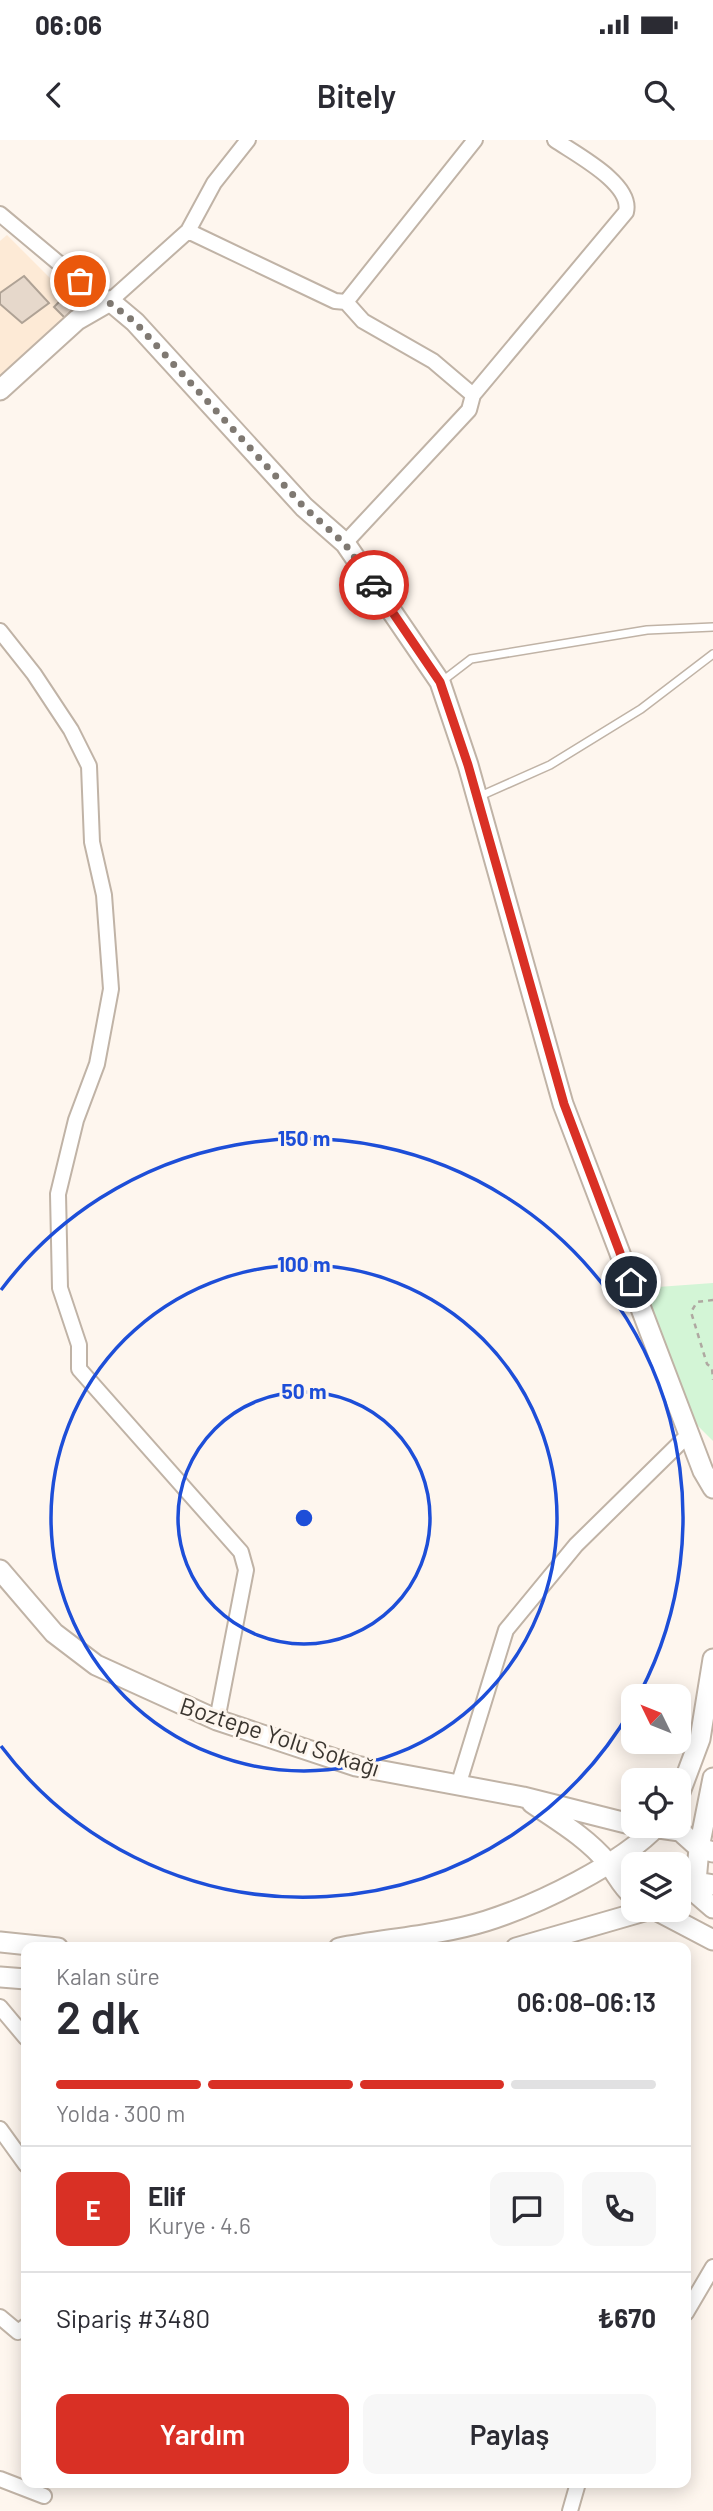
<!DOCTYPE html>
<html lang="tr">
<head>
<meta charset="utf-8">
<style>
	:root { --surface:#fff; --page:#f7f7f7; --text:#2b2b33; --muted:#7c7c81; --line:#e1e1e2; --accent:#d93025 }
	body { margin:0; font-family:Barlow,sans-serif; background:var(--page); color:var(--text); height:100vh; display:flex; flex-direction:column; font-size:26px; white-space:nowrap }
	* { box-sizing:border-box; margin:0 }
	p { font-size:23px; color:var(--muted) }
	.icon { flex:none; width:38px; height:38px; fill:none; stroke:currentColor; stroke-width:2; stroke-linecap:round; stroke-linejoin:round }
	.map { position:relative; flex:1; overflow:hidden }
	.sheet { position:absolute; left:21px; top:1802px; width:670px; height:546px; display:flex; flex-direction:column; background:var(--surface); border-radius:14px; box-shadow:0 4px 18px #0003 }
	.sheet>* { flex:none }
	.needle { width:46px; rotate:313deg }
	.fabs { position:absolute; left:621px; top:1544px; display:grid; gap:14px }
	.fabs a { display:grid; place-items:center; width:70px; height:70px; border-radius:14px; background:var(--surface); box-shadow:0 4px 18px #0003; font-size:35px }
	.pin { position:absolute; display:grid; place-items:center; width:60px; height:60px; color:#fff; margin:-30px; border:4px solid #fff; border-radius:50%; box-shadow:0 2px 7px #0007 }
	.courier { position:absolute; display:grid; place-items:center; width:70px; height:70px; margin:-35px; border:5px solid #d93025; border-radius:50%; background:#fff; color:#222; box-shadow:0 2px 9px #0007 }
	.headline em { font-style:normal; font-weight:600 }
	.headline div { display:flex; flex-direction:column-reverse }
	.headline { display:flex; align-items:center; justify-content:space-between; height:119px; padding:0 35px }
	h1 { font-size:46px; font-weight:600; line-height:52px }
	.bar { display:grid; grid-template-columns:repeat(4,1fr); gap:10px 7px; align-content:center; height:84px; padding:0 35px }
	.bar i { height:9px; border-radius:5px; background:var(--line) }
	.bar .selected { background:var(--accent) }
	.bar p { grid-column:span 4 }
	.line { display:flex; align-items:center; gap:18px; padding:0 35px; border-top:2px solid var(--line) }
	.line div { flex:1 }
	.round { display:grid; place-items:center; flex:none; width:74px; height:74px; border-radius:14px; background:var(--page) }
	.button { display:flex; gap:14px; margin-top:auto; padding:14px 35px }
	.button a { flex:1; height:80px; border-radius:14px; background:var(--accent); color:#fff; font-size:28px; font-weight:600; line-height:80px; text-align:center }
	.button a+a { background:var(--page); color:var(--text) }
	.status { display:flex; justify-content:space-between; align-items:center; height:49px; padding:0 35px; background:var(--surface); direction:ltr }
	.status svg { height:19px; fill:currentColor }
	header { display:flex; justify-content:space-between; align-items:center; height:91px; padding:0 35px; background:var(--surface); font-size:32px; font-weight:600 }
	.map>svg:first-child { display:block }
	.built { fill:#fdead6 }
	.green { fill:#d3f5d6 }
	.building { fill:#e6d8cb; stroke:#afa295; stroke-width:2 }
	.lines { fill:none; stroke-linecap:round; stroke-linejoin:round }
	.lane-casing { stroke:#c0b3a6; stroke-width:10 }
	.street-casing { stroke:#c0b3a6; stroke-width:18 }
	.secondary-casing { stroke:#c0b3a6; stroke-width:23 }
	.path { stroke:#afa8a1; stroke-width:2.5; stroke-dasharray:5 5; stroke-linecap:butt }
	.lane { stroke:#fff; stroke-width:7 }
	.street { stroke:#fff; stroke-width:14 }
	.secondary { stroke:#fff; stroke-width:19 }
	.done { stroke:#7f7972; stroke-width:7; stroke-dasharray:0 12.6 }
	.route { stroke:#d93025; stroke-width:9 }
	.ring { fill:none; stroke:#1d4ed8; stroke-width:3.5 }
	.labels { text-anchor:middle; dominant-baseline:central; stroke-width:6; stroke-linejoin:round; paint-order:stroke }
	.street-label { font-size:24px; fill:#3a352f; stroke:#fef6ee }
	.centre { fill:#1d4ed8; stroke:#fef6ee; stroke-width:3.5 }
	.ring-label { font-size:21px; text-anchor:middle; font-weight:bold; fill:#1d4ed8; stroke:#fef6ee; stroke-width:6; stroke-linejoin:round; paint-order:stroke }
</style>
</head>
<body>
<div class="status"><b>06:06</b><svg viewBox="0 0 49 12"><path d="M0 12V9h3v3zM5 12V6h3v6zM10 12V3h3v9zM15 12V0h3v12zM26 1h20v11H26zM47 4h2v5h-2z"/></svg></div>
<header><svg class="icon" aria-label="back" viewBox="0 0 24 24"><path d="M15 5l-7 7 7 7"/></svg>Bitely<svg class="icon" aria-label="search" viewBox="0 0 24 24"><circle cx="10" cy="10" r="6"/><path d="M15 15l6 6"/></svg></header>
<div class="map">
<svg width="713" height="2371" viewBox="0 0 713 2371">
	<rect width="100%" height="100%" fill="#fef6ee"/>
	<path class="built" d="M7,95L77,165L0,238V101Z"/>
	<path class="green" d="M713,1143V1301L697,1285L644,1148Z"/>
	<path class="building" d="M24,136L49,163L22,183L0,164V153Z
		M66,155L77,165L65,178L54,167Z"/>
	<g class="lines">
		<defs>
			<path id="lane" d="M441,542L471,519L647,490L713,487
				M478,657L550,625L641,569L713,514"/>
			<path id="street" d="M0,74L80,141L110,161L188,91L214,43L248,0
				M188,91L335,161L346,162L363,181L433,221L473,255
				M346,162L475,0
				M345,403L469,270L473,255L626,72C633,44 577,15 555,0
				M0,491L34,534L71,590L89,626L92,702L104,755L111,849L97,924L76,980L58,1054L60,1148L79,1205V1229L241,1412L246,1430L217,1580
				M458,1646L506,1490L576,1405L689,1294
				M0,1867L26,1898
				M0,1989L26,2025
				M686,2173L713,2127
				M0,2177L18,2192L26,2186
				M0,2339L44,2356
				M570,2371L578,2343"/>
			<path id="secondary" d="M0,250L77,180L110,161L135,182L304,367L345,403L440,542L468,625L563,964L703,1331L713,1348
				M0,1430L54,1493L96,1525L217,1580L356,1626L523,1657L634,1685
				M679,1655L700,1599L713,1519
				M532,1663C558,1681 586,1697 607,1722C616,1733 621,1746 634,1757
				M645,1686L680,1691L699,1708L713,1712
				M696,1742L713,1745
				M691,1749L713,1768
				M679,1759L696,1742L699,1708L713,1638
				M654,1769L713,1800
				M0,1802L58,1808
				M339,1808C386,1799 441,1795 486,1781C537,1765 622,1724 658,1685
				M516,1808L651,1769
				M0,1837L26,1839"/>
		</defs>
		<use href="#lane" class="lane-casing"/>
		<use href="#street" class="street-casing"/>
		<use href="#secondary" class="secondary-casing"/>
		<path class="path" d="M713,1160L697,1162L691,1172L707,1224L712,1228L713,1240"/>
		<use href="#lane" class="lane"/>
		<use href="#street" class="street"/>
		<use href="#secondary" class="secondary"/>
	</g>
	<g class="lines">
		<path class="done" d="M80,141L135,182L304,367L345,404L374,445"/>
		<path class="route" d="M374,445L440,542L468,625L564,964L631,1142"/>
	</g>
	<g class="ring">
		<circle cx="304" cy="1378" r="126"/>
		<circle cx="304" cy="1378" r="253"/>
		<path d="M632 1568A379 379 0 0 1 1 1606M1 1150A379 379 0 0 1 640 1553"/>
	</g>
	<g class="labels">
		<g class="street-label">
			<text transform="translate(280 1596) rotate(18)">Boztepe Yolu Sokağı</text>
		</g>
	</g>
	<circle cx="304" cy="1378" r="10" class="centre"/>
	<g class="ring-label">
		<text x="304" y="1006">150 m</text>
		<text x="304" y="1132">100 m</text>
		<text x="304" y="1259">50 m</text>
	</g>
</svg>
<div class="fabs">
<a><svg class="needle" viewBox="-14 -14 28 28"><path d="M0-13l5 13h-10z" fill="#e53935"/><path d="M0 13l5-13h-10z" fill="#7c7c81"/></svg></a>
<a><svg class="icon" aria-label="locate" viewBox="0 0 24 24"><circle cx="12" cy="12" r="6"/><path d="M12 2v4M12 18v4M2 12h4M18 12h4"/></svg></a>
<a><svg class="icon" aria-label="layers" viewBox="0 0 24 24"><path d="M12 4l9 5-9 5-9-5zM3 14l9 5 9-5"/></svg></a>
</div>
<div class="pin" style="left:80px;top:141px;background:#ea580c"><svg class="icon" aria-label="bag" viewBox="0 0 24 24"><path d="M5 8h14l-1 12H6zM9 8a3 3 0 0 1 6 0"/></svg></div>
<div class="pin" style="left:631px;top:1142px;background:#1f2937"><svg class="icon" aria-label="home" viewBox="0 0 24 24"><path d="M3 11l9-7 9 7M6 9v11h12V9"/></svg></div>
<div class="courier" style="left:374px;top:445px"><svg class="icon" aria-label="car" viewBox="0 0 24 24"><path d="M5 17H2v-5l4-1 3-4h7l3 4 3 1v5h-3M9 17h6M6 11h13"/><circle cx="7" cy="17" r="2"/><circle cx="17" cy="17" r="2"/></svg></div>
<section class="sheet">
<div class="headline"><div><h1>2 dk</h1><p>Kalan süre</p></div><em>06:08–06:13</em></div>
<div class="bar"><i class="selected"></i><i class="selected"></i><i class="selected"></i><i></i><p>Yolda · 300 m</p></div>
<div class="line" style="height:126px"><b class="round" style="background:var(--accent);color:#fff">E</b><div><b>Elif</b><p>Kurye · 4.6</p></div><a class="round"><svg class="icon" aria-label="chat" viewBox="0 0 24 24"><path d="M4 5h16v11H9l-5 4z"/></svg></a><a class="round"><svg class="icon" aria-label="phone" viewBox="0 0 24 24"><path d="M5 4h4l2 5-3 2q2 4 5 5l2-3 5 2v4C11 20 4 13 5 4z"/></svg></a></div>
<div class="line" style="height:91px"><div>Sipariş #3480</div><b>₺670</b></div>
<div class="button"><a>Yardım</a><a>Paylaş</a></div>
</section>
</div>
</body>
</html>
